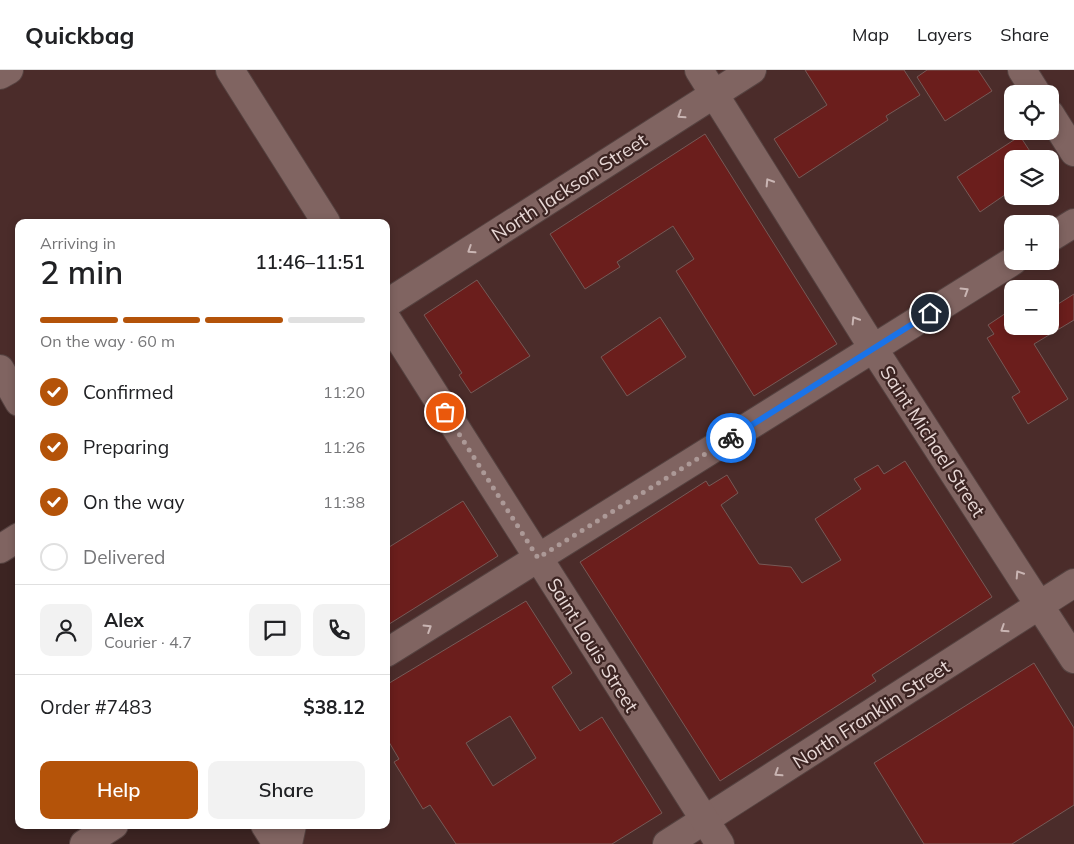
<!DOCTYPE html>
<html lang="en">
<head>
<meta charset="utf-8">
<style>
	:root { --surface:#fff; --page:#f2f2f2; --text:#202124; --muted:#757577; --line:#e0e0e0; --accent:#b45309 }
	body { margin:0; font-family:Mulish,sans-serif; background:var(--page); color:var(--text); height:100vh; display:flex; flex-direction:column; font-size:19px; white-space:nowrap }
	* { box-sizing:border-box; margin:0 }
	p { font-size:16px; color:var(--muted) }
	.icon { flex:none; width:28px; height:28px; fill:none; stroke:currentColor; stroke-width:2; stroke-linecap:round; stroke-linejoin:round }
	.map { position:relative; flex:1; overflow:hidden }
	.panel { position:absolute; left:15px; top:149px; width:375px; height:610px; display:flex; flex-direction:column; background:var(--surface); border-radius:10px; box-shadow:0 2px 8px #0003 }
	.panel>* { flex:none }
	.fabs { position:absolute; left:1004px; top:15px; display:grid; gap:10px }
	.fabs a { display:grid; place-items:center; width:55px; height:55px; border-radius:10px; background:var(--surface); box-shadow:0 2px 8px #0003; font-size:25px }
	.pin { position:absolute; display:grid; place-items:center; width:42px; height:42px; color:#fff; margin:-21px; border:2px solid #fff; border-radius:50%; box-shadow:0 1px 5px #0007 }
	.courier { position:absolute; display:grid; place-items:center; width:50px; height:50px; margin:-25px; border:4px solid #1a73e8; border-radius:50%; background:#fff; color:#222; box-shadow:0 1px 6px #0007 }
	.headline em { font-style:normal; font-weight:600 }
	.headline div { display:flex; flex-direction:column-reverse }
	.headline { display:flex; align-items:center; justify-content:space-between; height:85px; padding:0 25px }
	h1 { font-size:32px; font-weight:600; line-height:38px }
	.bar { display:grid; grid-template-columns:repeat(4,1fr); gap:8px 5px; align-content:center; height:60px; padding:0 25px }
	.bar i { height:6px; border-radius:4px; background:var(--line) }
	.bar .current { background:var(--accent) }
	.bar p { grid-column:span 4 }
	.line { display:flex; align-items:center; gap:12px; padding:0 25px; border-top:1px solid var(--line) }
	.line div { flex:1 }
	.round { display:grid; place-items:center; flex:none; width:52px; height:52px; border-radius:10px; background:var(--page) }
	ol { padding:0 25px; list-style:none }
	li { display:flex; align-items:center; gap:15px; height:55px }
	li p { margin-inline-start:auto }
	li .icon { padding:5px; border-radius:50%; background:var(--accent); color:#fff; stroke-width:4 }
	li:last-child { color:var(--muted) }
	li i { width:28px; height:28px; border:2px solid var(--line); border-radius:50% }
	.cta { display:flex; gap:10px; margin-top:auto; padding:10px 25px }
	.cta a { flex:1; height:58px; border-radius:10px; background:var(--accent); color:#fff; font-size:20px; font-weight:600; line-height:58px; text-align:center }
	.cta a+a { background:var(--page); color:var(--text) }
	header { display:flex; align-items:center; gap:30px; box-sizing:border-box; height:70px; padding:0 25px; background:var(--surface); border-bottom:1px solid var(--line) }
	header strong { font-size:24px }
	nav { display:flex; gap:28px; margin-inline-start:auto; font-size:18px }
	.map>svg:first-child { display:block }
	.built { fill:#4b2c2a; fill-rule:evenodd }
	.building { fill:#6b1e1c; stroke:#765a57; fill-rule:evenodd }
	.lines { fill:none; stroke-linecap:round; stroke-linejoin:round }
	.minor-casing { stroke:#554240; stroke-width:30 }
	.tertiary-casing { stroke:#554240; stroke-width:30 }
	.minor { stroke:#806461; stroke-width:28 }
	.tertiary { stroke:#806461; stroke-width:28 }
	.oneway { stroke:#c9b5b3 }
	.done { stroke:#ac9997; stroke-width:5; stroke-dasharray:0 9 }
	.route { stroke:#1a73e8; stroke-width:6 }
	.labels { text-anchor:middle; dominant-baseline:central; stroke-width:4.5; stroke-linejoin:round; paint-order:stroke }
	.street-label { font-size:19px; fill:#e8d8d6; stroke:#3c2422 }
</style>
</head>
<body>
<header>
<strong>Quickbag</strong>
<nav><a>Map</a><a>Layers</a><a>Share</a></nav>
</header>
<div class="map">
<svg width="1074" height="774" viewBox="0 0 1074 774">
	<rect width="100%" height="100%" fill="#3c2422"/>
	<path class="built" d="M0,0H1074V774H260L249,755H386V152H19V356L0,324ZM1012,24H1050V61H1012ZM1012,89H1050V126H1012ZM1012,154H1050V191H1012ZM1012,219H1050V256H1012Z"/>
	<path class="building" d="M805,0H904L920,25L886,46L888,50L799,108L774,69L827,35Z
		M927,0H978L992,21L945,51L917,7Z
		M705,64L837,274L754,326L676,201L694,189L673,156L617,192L620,197L585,219L550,164Z
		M1020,66L1035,89H1012V120L980,142L957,107Z
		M477,210L530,286L471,323L459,305L462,303L424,245Z
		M1074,224V250L1034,274L1068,329L1028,354L1012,327L1020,322L987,268L994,264L988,255L1012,239V256H1050V239Z
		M660,247L686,287L627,326L601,287Z
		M905,391L992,527L872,605L876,611L720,711L580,492L706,411L709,416L727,405L738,423L721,435L759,494L791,497L802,513L841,490L815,449L861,419L854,409L878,395L884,404Z
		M463,431L498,486L386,556V479Z
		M526,531L572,603L552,617L580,661L602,647L662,743L612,774H456L430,735L423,739L394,692L399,689L386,667V615ZM510,646L536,688L493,716L466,673Z
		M1034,593L1074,658V735L1012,774H924L874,693Z"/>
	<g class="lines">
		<defs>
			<path id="minor" d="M699,0L873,278L1074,589
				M0,5L9,0
				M1050,168L1074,153
				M386,234L752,0
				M0,479L19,467
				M538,488L1013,191
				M84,774L114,755
				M667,774L1074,513"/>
			<path id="tertiary" d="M230,0L326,152
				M1022,0L1037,24
				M1050,44L1074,82
				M386,248L720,774
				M0,299L19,332
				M386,583L538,488
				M265,755L277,774
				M288,774L292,755"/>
		</defs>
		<use href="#minor" class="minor-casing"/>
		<use href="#tertiary" class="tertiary-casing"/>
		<use href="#minor" class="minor"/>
		<use href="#tertiary" class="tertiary"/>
	</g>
	<defs><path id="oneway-chevron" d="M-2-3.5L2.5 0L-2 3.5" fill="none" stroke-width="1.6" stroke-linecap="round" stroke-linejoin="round" transform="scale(1.25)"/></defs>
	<g class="oneway">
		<use href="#oneway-chevron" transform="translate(681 45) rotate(147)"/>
		<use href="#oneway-chevron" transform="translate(769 112) rotate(-122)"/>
		<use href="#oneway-chevron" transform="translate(471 180) rotate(147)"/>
		<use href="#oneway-chevron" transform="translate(965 221) rotate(-32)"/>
		<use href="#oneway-chevron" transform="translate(855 250) rotate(-122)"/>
		<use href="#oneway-chevron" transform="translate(1019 504) rotate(-123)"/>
		<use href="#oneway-chevron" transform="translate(428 558) rotate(-32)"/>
		<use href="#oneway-chevron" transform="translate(1004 559) rotate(147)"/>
		<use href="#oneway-chevron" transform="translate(778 703) rotate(147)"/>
	</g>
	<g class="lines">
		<path class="done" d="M445,342L538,488L731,368"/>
		<path class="route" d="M731,368L930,243"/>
	</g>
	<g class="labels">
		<g class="street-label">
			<text transform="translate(569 117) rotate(-33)">North Jackson Street</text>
			<text transform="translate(933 371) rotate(57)">Saint Michael Street</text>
			<text transform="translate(593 575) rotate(58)">Saint Louis Street</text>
			<text transform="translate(871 644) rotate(-33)">North Franklin Street</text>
		</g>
	</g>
</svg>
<div class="fabs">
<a><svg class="icon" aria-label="locate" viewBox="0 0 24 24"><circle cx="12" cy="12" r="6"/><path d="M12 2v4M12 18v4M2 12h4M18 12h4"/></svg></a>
<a><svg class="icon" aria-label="layers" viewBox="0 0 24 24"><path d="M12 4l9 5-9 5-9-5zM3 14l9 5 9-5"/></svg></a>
<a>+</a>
<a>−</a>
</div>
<div class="pin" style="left:445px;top:342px;background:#ea580c"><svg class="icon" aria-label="bag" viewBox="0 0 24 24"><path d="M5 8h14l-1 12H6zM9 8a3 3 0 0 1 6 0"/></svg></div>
<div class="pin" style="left:930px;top:243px;background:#1f2937"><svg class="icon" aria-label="home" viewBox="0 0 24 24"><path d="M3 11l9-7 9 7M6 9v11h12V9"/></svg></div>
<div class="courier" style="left:731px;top:368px"><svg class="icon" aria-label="bike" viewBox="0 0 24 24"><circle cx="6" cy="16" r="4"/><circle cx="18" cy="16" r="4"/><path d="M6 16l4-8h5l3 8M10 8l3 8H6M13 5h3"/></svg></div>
<section class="panel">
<div class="headline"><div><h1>2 min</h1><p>Arriving in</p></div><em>11:46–11:51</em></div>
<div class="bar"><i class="current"></i><i class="current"></i><i class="current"></i><i></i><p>On the way · 60 m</p></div>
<ol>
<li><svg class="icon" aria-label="check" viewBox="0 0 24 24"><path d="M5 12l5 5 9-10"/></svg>Confirmed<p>11:20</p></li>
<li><svg class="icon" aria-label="check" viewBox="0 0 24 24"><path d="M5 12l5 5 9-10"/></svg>Preparing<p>11:26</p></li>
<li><svg class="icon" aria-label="check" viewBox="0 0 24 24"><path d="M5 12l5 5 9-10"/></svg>On the way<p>11:38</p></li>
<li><i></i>Delivered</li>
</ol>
<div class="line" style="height:90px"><a class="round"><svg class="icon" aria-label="person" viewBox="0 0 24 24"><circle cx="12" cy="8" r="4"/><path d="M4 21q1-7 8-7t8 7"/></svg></a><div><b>Alex</b><p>Courier · 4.7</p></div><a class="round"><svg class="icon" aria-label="chat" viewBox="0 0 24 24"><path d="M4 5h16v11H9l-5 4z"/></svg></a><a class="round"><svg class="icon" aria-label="phone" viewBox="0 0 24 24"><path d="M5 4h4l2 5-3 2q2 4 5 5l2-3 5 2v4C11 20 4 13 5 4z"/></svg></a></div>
<div class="line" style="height:65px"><div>Order #7483</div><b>$38.12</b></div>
<div class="cta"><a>Help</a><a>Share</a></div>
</section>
</div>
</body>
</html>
